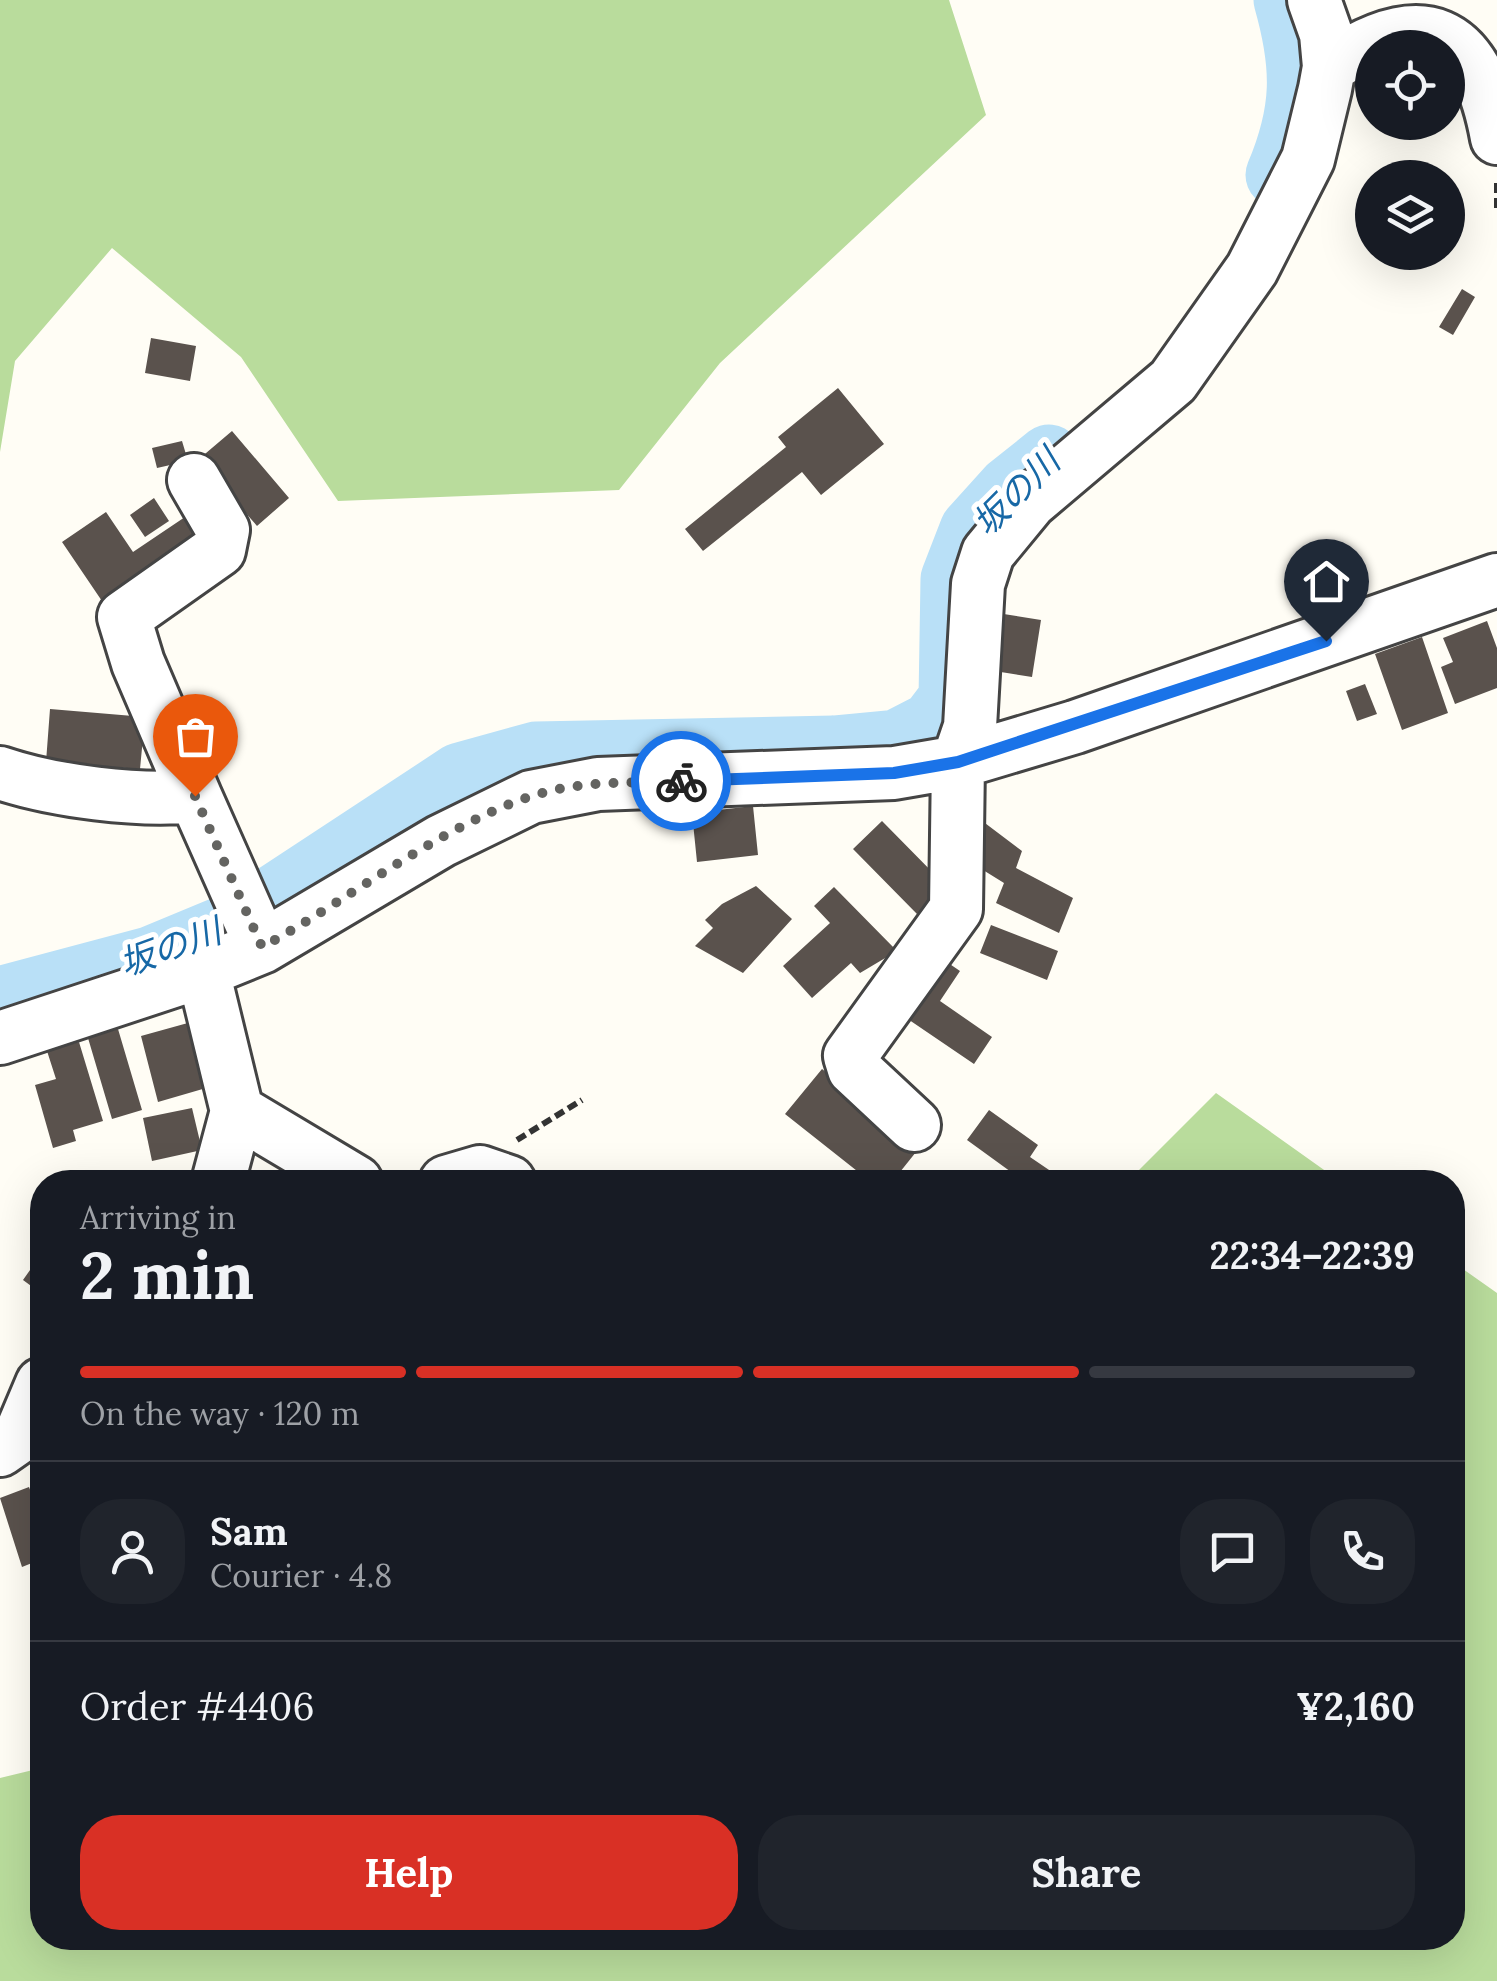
<!DOCTYPE html>
<html lang="en">
<head>
<meta charset="utf-8">
<style>
	:root { --surface:#171b24; --page:#20242c; --text:#f1f3f6; --muted:#9ea1a6; --line:#363941; --accent:#d93025 }
	body { margin:0; font-family:Lora,"Noto Sans JP",serif; background:var(--page); color:var(--text); height:100vh; display:flex; flex-direction:column; font-size:38px; white-space:nowrap }
	* { box-sizing:border-box; margin:0 }
	p { font-size:32px; color:var(--muted) }
	.icon { flex:none; width:55px; height:55px; fill:none; stroke:currentColor; stroke-width:2; stroke-linecap:round; stroke-linejoin:round }
	.map { position:relative; flex:1; overflow:hidden }
	.side { position:absolute; left:30px; top:1170px; width:1435px; height:780px; display:flex; flex-direction:column; background:var(--surface); border-radius:40px; box-shadow:0 10px 40px #0002 }
	.side>* { flex:none }
	.controls { position:absolute; left:1355px; top:30px; display:grid; gap:20px }
	.controls a { display:grid; place-items:center; width:110px; height:110px; border-radius:50%; background:var(--surface); box-shadow:0 10px 40px #0002; font-size:50px }
	.pin { position:absolute; display:grid; place-items:center; width:85px; height:85px; color:#fff; margin:-102px -42px; border-radius:50% 50% 50% 0; rotate:-45deg; box-shadow:0 0 10px #0007 }
	.pin .icon { rotate:45deg }
	.courier { position:absolute; display:grid; place-items:center; width:100px; height:100px; margin:-50px; border:8px solid #1a73e8; border-radius:50%; background:#fff; color:#222; box-shadow:0 2px 12px #0007 }
	.head em { font-style:normal; font-weight:700 }
	.head div { display:flex; flex-direction:column-reverse }
	.head { display:flex; align-items:center; justify-content:space-between; height:170px; padding:0 50px }
	h1 { font-size:65px; font-weight:700; line-height:75px }
	.bar { display:grid; grid-template-columns:repeat(4,1fr); gap:15px 10px; align-content:center; height:120px; padding:0 50px }
	.bar i { height:12px; border-radius:8px; background:var(--line) }
	.bar .on { background:var(--accent) }
	.bar p { grid-column:span 4 }
	.line { display:flex; align-items:center; gap:25px; padding:0 50px; border-top:2px solid var(--line) }
	.line div { flex:1 }
	.round { display:grid; place-items:center; flex:none; width:105px; height:105px; border-radius:40px; background:var(--page) }
	.cta { display:flex; gap:20px; margin-top:auto; padding:20px 50px }
	.cta a { flex:1; height:115px; border-radius:40px; background:var(--accent); color:#fff; font-size:40px; font-weight:700; line-height:115px; text-align:center }
	.cta a+a { background:var(--page); color:var(--text) }
	.map>svg:first-child { display:block }
	.forest { fill:#b9dc9c }
	.lines { fill:none; stroke-linecap:round; stroke-linejoin:round }
	.river { stroke:#b9e0f7; stroke-width:65 }
	.building { fill:#5a524d }
	.minor-casing { stroke:#444; stroke-width:58 }
	.path { stroke:#333; stroke-width:6; stroke-dasharray:10 5; stroke-linecap:butt }
	.minor { stroke:#fff; stroke-width:52 }
	.done { stroke:#646461; stroke-width:10; stroke-dasharray:0 18 }
	.route { stroke:#1a73e8; stroke-width:12 }
	.labels { text-anchor:middle; dominant-baseline:central; stroke-width:10; stroke-linejoin:round; paint-order:stroke }
	.water-label { font-size:35px; font-style:italic; fill:#1768a6; stroke:#fff }
</style>
</head>
<body>
<div class="map">
<svg width="1497" height="1981" viewBox="0 0 1497 1981">
	<rect width="100%" height="100%" fill="#fffdf5"/>
	<path class="forest" d="M0,0H949L986,115L720,363L619,490L338,501L241,357L112,248L15,361L0,452Z
		M1216,1093L1341,1182H1127Z
		M1453,1262L1497,1293V1981H0V1778L33,1770L42,1774V1938H1452Z"/>
	<g class="lines">
		<path class="river" d="M1278,175C1305,111 1305,67 1286,0
			M0,999L150,959L232,925L460,775L536,754L834,748L897,742L932,724L951,699L953,579L972,530L1009,489L1049,457"/>
	</g>
	<path class="building" d="M1462,289L1475,297L1453,335L1439,327Z
		M151,338L196,346L190,381L145,373Z
		M838,388L884,444L821,495L802,472L703,551L685,529L786,447L778,437Z
		M232,431L289,498L257,526L199,459Z
		M182,441L188,461L157,468L152,448Z
		M154,498L169,521L145,537L130,515Z
		M106,512L133,552L185,517L203,543L106,607L62,542Z
		M991,612L1041,620L1032,677L982,669Z
		M1487,621L1497,648V688L1455,704L1441,667L1453,662L1443,638Z
		M1422,637L1448,713L1402,730L1375,654Z
		M1365,684L1377,714L1357,721L1346,691Z
		M50,709L145,717L140,769L46,762Z
		M753,806L758,855L697,862L692,813Z
		M969,811L1022,851L1016,868L1073,898L1059,933L996,903L1004,883L975,865Z
		M882,821L946,886L917,914L853,849Z
		M756,886L792,919L743,973L695,946L713,928L705,920L722,904Z
		M834,887L897,951L860,973L851,963L812,998L783,966L830,923L814,906Z
		M991,925L1058,951L1047,980L980,953Z
		M935,954L960,971L940,1001L992,1037L974,1064L896,1011Z
		M195,1021L213,1086L158,1102L141,1036Z
		M118,1029L142,1110L112,1119L88,1038Z
		M79,1042L103,1121L73,1130L76,1141L53,1148L35,1085L56,1079L47,1051Z
		M822,1069L920,1147L892,1182H871L785,1114Z
		M192,1108L202,1150L152,1161L143,1118Z
		M989,1110L1038,1145L1030,1157L1052,1172L1045,1182H1015L1018,1177L967,1140Z
		M109,1174L153,1180V1182H108Z
		M42,1253V1294L23,1280Z
		M29,1487L42,1521V1559L22,1567L0,1498Z"/>
	<g class="lines">
		<defs>
			<path id="minor" d="M1329,67C1422,3 1477,27 1497,138
				M194,480L223,530L219,550L124,617L138,663L195,796
				M0,773C53,791 139,802 195,796L262,947
				M203,971L237,1111L218,1182
				M0,1038L203,971L262,947L441,841L531,797L598,784L894,773L958,762L1075,727L1497,580
				M237,1111L356,1182
				M914,1125L854,1069L850,1056L956,909L958,762L970,727L978,584L988,553L1030,502L1173,381L1252,269L1308,159L1325,89L1329,67L1326,34L1314,0
				M446,1182L480,1172L509,1182
				M0,1450L20,1436L42,1384"/>
		</defs>
		<use href="#minor" class="minor-casing"/>
		<path class="path" d="M1497,183V212
			M517,1140L582,1100"/>
		<use href="#minor" class="minor"/>
	</g>
	<g class="lines">
		<path class="done" d="M195,796L262,947C350,900 463,808 559,789C598,781 640,783 681,781"/>
		<path class="route" d="M681,781L894,773L958,762L1326,641"/>
	</g>
	<g class="labels">
		<g class="water-label">
			<text transform="translate(1016 492) rotate(-45)">坂の川</text>
			<text transform="translate(170 947) rotate(-20)">坂の川</text>
		</g>
	</g>
</svg>
<div class="controls">
<a><svg class="icon" aria-label="locate" viewBox="0 0 24 24"><circle cx="12" cy="12" r="6"/><path d="M12 2v4M12 18v4M2 12h4M18 12h4"/></svg></a>
<a><svg class="icon" aria-label="layers" viewBox="0 0 24 24"><path d="M12 4l9 5-9 5-9-5zM3 14l9 5 9-5"/></svg></a>
</div>
<div class="pin" style="left:195px;top:796px;background:#ea580c"><svg class="icon" aria-label="bag" viewBox="0 0 24 24"><path d="M5 8h14l-1 12H6zM9 8a3 3 0 0 1 6 0"/></svg></div>
<div class="pin" style="left:1326px;top:641px;background:#1f2937"><svg class="icon" aria-label="home" viewBox="0 0 24 24"><path d="M3 11l9-7 9 7M6 9v11h12V9"/></svg></div>
<div class="courier" style="left:681px;top:781px"><svg class="icon" aria-label="bike" viewBox="0 0 24 24"><circle cx="6" cy="16" r="4"/><circle cx="18" cy="16" r="4"/><path d="M6 16l4-8h5l3 8M10 8l3 8H6M13 5h3"/></svg></div>
<section class="side">
<div class="head"><div><h1>2 min</h1><p>Arriving in</p></div><em>22:34–22:39</em></div>
<div class="bar"><i class="on"></i><i class="on"></i><i class="on"></i><i></i><p>On the way · 120 m</p></div>
<div class="line" style="height:180px"><a class="round"><svg class="icon" aria-label="person" viewBox="0 0 24 24"><circle cx="12" cy="8" r="4"/><path d="M4 21q1-7 8-7t8 7"/></svg></a><div><b>Sam</b><p>Courier · 4.8</p></div><a class="round"><svg class="icon" aria-label="chat" viewBox="0 0 24 24"><path d="M4 5h16v11H9l-5 4z"/></svg></a><a class="round"><svg class="icon" aria-label="phone" viewBox="0 0 24 24"><path d="M5 4h4l2 5-3 2q2 4 5 5l2-3 5 2v4C11 20 4 13 5 4z"/></svg></a></div>
<div class="line" style="height:130px"><div>Order #4406</div><b>¥2,160</b></div>
<div class="cta"><a>Help</a><a>Share</a></div>
</section>
</div>
</body>
</html>
